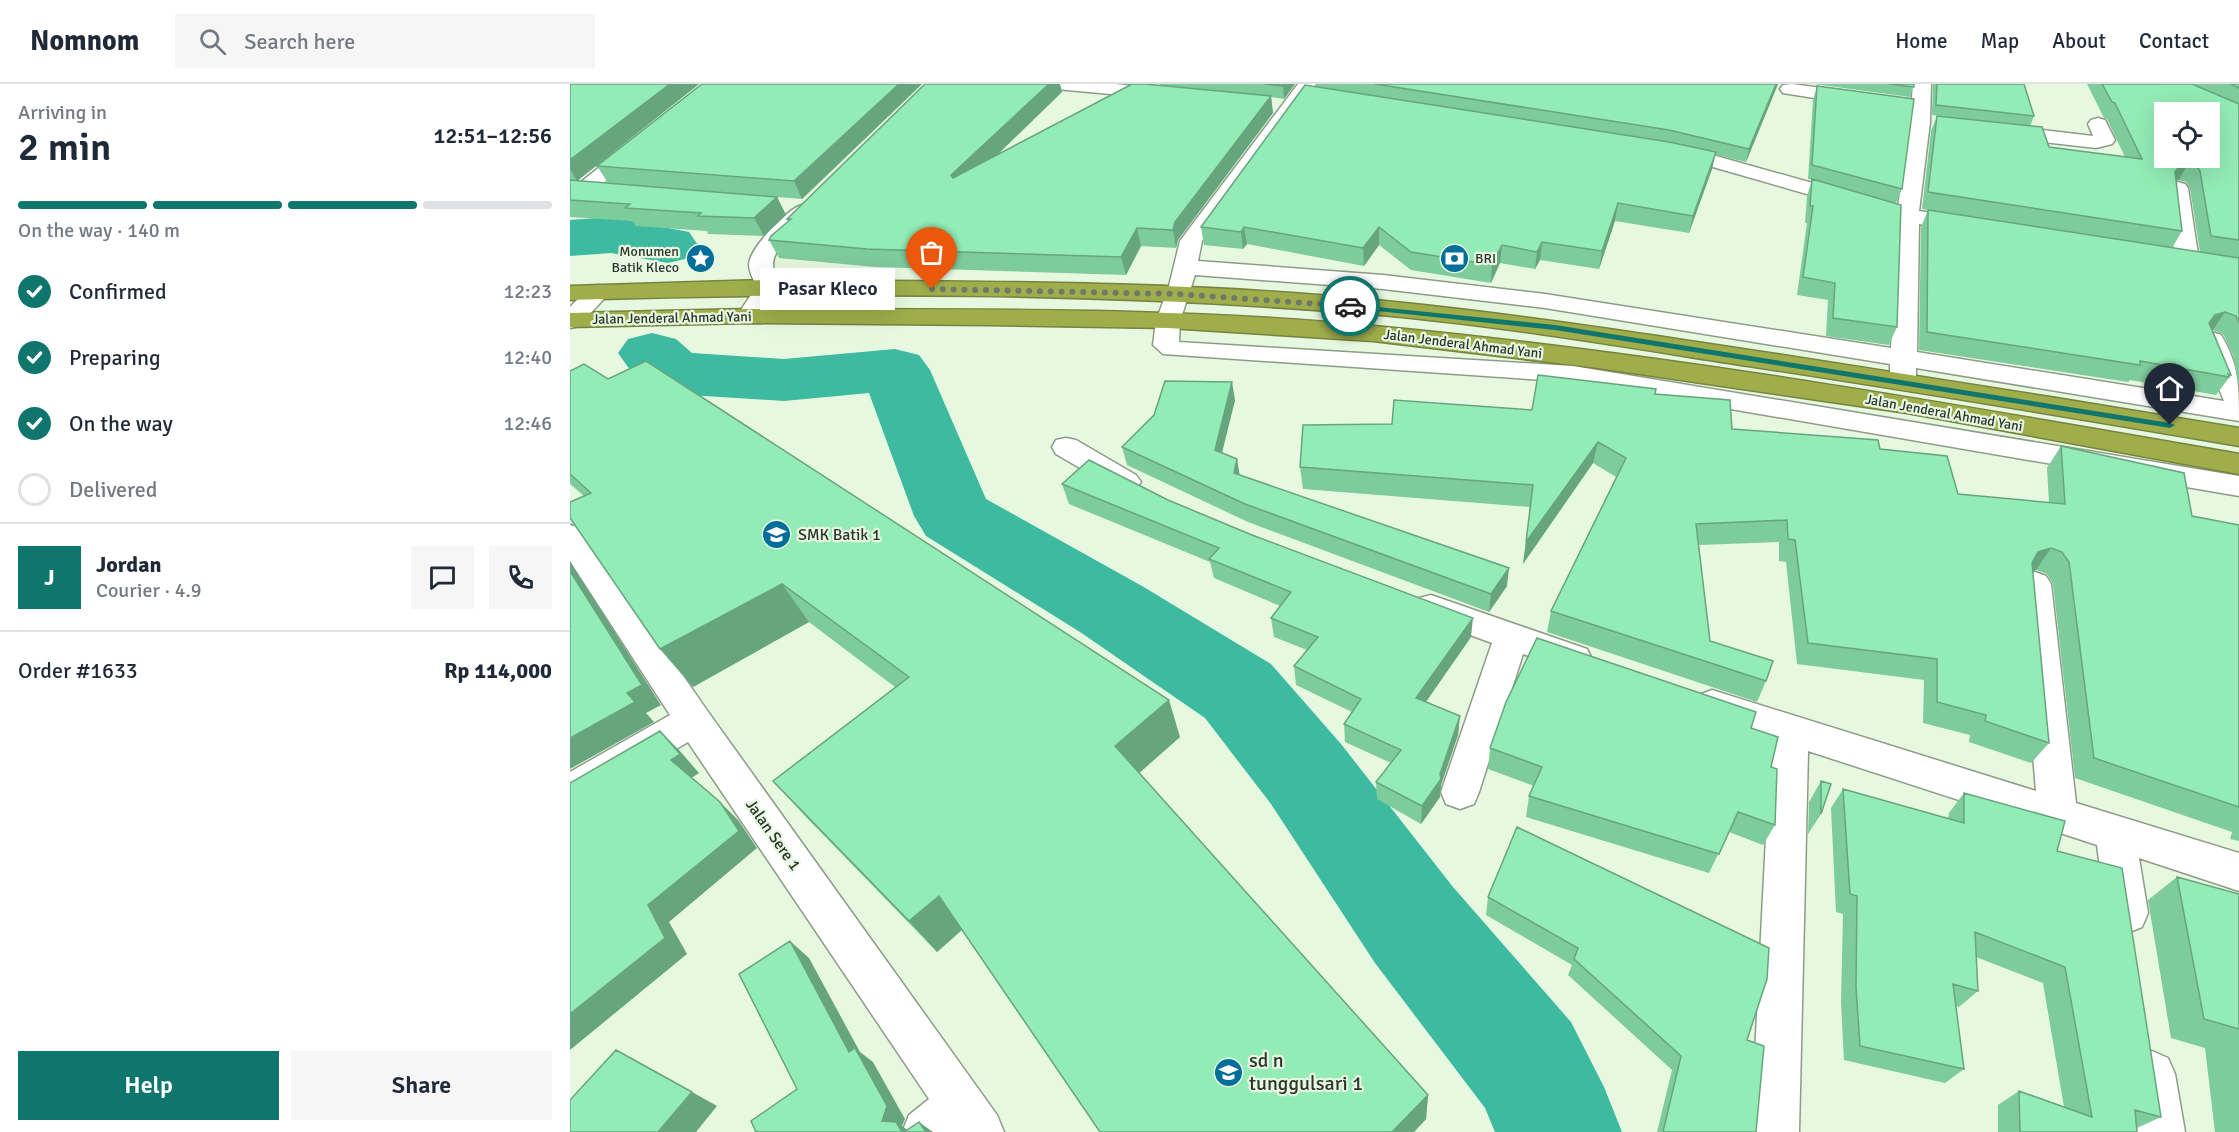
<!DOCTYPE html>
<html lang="en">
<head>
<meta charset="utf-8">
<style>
	:root { --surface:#fff; --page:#f6f6f7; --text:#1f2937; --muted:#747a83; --line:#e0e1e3; --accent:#0f766e }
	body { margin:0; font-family:Signika,sans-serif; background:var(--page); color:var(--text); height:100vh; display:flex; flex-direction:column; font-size:22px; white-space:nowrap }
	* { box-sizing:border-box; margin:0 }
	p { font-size:20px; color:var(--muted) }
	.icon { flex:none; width:33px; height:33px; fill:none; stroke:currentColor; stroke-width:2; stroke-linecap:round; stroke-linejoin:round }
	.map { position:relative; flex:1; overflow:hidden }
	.panel { display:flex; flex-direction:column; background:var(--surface); width:570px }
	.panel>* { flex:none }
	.controls { position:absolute; left:1584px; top:18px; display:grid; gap:12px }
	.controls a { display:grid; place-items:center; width:66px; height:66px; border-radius:0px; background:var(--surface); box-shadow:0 6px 24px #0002; font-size:30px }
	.pin { position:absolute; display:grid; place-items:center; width:51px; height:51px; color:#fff; margin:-62px -26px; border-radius:50% 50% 50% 0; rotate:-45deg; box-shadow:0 0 6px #0007 }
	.pin .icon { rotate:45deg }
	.courier { position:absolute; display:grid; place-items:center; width:60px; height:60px; margin:-30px; border:4px solid #0f766e; border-radius:50%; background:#fff; color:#222; box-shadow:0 2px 8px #0007 }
	.bubble { position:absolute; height:42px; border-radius:0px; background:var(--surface); box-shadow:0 6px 24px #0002; font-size:20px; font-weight:600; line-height:42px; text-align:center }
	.overview em { font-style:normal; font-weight:600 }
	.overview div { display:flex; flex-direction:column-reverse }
	.overview { display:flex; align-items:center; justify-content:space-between; height:102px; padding:0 18px }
	h1 { font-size:39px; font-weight:600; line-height:45px }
	.bar { display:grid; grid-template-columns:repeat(4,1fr); gap:9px 6px; align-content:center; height:72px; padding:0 18px }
	.bar i { height:8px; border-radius:4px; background:var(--line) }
	.bar .on { background:var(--accent) }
	.bar p { grid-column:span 4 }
	.line { display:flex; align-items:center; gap:15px; padding:0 18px; border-top:2px solid var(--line) }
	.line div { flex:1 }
	.round { display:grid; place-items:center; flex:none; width:63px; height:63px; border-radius:0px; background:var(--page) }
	ol { padding:0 18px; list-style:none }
	li { display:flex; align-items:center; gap:18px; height:66px }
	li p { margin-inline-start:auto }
	li .icon { padding:6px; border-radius:50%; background:var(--accent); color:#fff; stroke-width:4 }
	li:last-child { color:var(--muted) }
	li i { width:33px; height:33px; border:3px solid var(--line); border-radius:50% }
	.action { display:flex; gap:12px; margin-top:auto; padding:12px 18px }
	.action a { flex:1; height:69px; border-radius:0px; background:var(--accent); color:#fff; font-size:24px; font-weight:600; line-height:69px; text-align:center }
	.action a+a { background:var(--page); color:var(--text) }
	header { display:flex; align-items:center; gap:36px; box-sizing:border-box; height:84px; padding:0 30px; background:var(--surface); border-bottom:2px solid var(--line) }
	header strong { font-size:28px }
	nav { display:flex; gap:33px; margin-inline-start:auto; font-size:21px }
	.search { width:420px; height:54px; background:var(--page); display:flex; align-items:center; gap:15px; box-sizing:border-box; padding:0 21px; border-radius:0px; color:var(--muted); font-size:22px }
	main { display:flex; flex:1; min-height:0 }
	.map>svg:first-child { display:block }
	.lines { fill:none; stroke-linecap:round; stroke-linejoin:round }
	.river { fill:#3dbaa0; fill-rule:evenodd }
	.minor-casing { stroke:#8d9c86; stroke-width:3 }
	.highway-casing { stroke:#778340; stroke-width:3 }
	.minor { fill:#fff; fill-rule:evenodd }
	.highway { fill:#9fae4b; fill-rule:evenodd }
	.wall { fill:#7ecb9c; fill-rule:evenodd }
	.shaded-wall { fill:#67a57f }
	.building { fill:#93ecb5; stroke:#67a57f; stroke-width:1.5; fill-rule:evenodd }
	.route { fill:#0f766e }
	.done { stroke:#6e796a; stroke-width:6; stroke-dasharray:0 10.8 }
	.labels { text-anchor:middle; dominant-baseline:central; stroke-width:4.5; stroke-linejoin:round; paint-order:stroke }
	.far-poi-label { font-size:14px; fill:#2d342b; stroke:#e7f8e0; text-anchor:end }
	.far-street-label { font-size:14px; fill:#2d342b; stroke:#e7f8e0 }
	.poi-label { font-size:16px; fill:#2d342b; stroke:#e7f8e0; text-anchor:start }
	.street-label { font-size:16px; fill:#2d342b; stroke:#e7f8e0 }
	.near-poi-label { font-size:20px; fill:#2d342b; stroke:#e7f8e0; text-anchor:start }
</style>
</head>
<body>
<header>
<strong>Nomnom</strong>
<div class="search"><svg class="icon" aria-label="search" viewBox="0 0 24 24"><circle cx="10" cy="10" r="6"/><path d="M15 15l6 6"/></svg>Search here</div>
<nav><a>Home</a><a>Map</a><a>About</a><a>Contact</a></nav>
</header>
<main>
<section class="panel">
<div class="overview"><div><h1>2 min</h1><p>Arriving in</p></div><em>12:51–12:56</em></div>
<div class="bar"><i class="on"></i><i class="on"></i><i class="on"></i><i></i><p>On the way · 140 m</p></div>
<ol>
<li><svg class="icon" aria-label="check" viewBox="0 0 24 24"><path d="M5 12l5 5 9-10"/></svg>Confirmed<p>12:23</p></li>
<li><svg class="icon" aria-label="check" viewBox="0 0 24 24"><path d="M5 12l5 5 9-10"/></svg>Preparing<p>12:40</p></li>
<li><svg class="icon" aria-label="check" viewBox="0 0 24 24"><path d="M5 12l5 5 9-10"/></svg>On the way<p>12:46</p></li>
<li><i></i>Delivered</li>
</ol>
<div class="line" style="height:108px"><b class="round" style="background:var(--accent);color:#fff">J</b><div><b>Jordan</b><p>Courier · 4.9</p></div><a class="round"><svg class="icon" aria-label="chat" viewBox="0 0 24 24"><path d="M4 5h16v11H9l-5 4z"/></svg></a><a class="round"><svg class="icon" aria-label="phone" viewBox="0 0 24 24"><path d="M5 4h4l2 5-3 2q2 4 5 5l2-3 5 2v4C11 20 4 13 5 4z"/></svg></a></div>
<div class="line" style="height:78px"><div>Order #1633</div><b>Rp 114,000</b></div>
<div class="action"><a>Help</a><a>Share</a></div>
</section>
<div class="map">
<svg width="1669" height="1048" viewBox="0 0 1669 1048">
	<rect width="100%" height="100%" fill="#e7f8e0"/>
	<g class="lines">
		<path class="river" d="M41,133L119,148L128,161L119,174L98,179L41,169L0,172V136Z
			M82,249L106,255L122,269L214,275L325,265L349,271L360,286L416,415L572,502L701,580L771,660L883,803L1001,938L1034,1003L1052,1048H925L915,1024L805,879L701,720L635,634L510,548L356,452L344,432L299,309L214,317L103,310L78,304L58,283L48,269L58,255Z"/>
		<defs>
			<path id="minor" d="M477,0H545L595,5L601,6L604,10L601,14L595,15L486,5L480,4Z
				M728,0H746L632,157L628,177L813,191L975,210L1321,264L1327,136L1136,81L1093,72L1090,68L1093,64L1100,62L1146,72L1328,123L1340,38L1343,0H1361L1360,38L1349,127L1399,135L1407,137L1410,142L1407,147L1399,149L1349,140L1347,268L1654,317L1629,256L1633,251L1642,248L1651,251C1669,280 1669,303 1669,337L1346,284V297L1342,303L1333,305L1324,303L1320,297V280L975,224L813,205L625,191L610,237L609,258L1003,282L1669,392V412L1003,298L593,270L583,261L586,237L599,202L610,157Z
				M1222,0L1289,9L1296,11L1298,15L1296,19L1289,21L1219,10L1213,9L1210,5L1213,1Z
				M1528,34L1535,36L1545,56L1542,60L1526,64L1429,53L1422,51L1419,47L1422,43L1429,41L1523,52L1518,40L1521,36Z
				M68,56L75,58L78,62L75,66L20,110L13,112L6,110L2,106L6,102L61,58Z
				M1608,98L1615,100L1618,104L1629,177L1625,182L1617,184L1609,182L1605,177L1598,104L1601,100Z
				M232,121L240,123L243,128C233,142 203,162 203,180C203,188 207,196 210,203L188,237L179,239L170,237L167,232L186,203C184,196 179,188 179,180C180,164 217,125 232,121Z
				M28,201L36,203L40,208L9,242L0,244V223L20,203Z
				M496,354L506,356L566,391L571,398L566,405L556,408L546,405L486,370L482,363L486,356Z
				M0,441L11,444L136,625L427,1031L434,1048H332L339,1031L359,1015L118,658L14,720L0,725V688L100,631L0,477Z
				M1465,488L1476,492L1481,500L1506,719L1669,769V807L1569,774L1578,829L1572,843L1557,849L1542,843L1536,829L1527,761L1238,667L1229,1048H1181L1201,655L1129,631L1124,621L1129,611L1142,606L1466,707L1449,500L1454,492Z
				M861,511L1017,565L1022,575L1017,585L1005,589L953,570L909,708L904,720L890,725L876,720L871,708L922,559L849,532L845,523L849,514Z
				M1582,967L1598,974L1605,990L1615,1048H1567L1559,990L1566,974Z"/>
			<path id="highway" d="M198,196C404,198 610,196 815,217C946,230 1076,250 1206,270C1360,294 1515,318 1669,344V362C1505,334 1342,307 1178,282C1055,263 933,242 810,231C540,208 270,208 0,216V202Z
				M179,225C387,226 597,222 804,242C1094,269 1382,320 1669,370V390L1337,329L1028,284L803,257L598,244L419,241L179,239L0,243V229Z"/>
		</defs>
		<use href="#minor" class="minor-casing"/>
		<use href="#highway" class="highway-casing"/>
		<use href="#minor" class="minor"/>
		<use href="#highway" class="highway"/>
	</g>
	<path class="wall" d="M0,0H129L7,97L38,99L27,82L352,0L232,115L80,103L207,113L216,131L194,152L138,150L137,147L66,142L63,137L0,133Z
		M590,0H725L714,15L701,13L703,29L608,156L606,164L571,162L556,191L305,183L209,174L199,156L218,138L217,135L492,8L427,70L590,1Z
		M746,0H1208L1176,78L1145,71L1142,85L1119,149L1045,137L1029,185L970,176L965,185L930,179L921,199L841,186L809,161L794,182L677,160L673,165L634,161L631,143L746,3Z
		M1244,0H1344L1340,13Z
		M1363,0H1454L1464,32L1460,42L1479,63L1555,73L1537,35L1534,34L1517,0H1669V302L1663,271L1653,250L1643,246L1661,291L1646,311L1560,296L1558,298L1349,266L1351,143L1358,126L1352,125L1361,47L1367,32H1371L1362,31ZM1606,96H1609L1616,98L1620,104L1630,168L1602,164L1612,147Z
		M1247,2L1332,105L1326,119L1327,243L1319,261L1256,252L1258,216L1227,211L1237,139H1235L1237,112L1242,96L1238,95L1243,16Z
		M0,287L38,295L610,653L569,689L858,1011L856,1035L844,1048H530L392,846L367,868L235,732L203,697L325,603L239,538L123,603L90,565L14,412L0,400Z
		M1085,310L1162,345L1310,365L1388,410L1479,419L1477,384L1491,362L1622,432L1669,441V757L1660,755L1662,748L1505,694L1483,500L1477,490L1466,486L1462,487L1479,659L1461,679L1399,658L1400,651L1353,639L1354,596L1227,580L1216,478L1209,477V458L1129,461L1140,557L1196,597L1187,618L977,548L981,527L1046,393L1023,379L953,480L960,423L733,405L730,383L822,340L962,326Z
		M665,316L652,369L667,375L669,391L937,502L919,528L678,438L557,381L552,363Z
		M492,400L598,416L901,553L856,618L890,632L888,651L871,701L870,713L851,740L807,715L806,698L821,679L775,658L774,640L782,628L726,601L724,582L737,566L704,553L701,534L710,522L644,494L640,478L499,420Z
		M920,664L1201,683L1205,741L1193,761L1159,748L1139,789L956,733L959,712L964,702L918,685Z
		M1251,697V730L1238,750L1239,718Z
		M1273,705L1378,735L1379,729L1394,709L1487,767L1591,1033L1567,1044V1048H1428V1021L1449,1007L1494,1023L1473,899L1406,873L1408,907L1389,923L1386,922L1394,985L1375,999L1274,976L1271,919L1273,830L1266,828L1261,724Z
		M1607,793L1669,810V1048H1645L1635,964L1601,954L1578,816Z
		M918,813L1177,956L1186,1048H1087L1102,986L998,891L1002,881L916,831Z"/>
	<path class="shaded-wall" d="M100,0H129L7,97L0,85V76Z
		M329,0H352L232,115L224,97Z
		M479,0H490L492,8L388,109L381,91Z
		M714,0H725L714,15L713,2Z
		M1206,0H1208L1176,78L1179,65Z
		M701,12L703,29L608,156L606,164L603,146L605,138Z
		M1146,68L1142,85L1119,149L1123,132Z
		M1618,79L1609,96L1600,98L1610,81Z
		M207,113L216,131L194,152L184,134Z
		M1048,119L1045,137L1029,185L1032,167Z
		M674,143L677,160L673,165L671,148Z
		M809,143V161L794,182L793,164Z
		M567,144L571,162L556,191L551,173Z
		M972,158L970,176L965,185L967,168Z
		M932,161L930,179L921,199L922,181Z
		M1655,228L1643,246L1632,249L1645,231Z
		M662,298L665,316L648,384L645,366Z
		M1028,358L1023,379L953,480L956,458Z
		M667,375L670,393L664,389Z
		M1481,464L1466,486L1453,490L1468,468Z
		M0,478L91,621L76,629L84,638L0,685V654L57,609L0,487Z
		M939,484L937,502L919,528L921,510Z
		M212,500L239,538L123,603L90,565Z
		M903,534L901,553L846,632V614Z
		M599,616L610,653L559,698L545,662Z
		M890,632L888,651L871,701L870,713L851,740L852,722L870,690Z
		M90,647L109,666L129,689L120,695L101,676Z
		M150,718L168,736L187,764L99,838L117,870L0,966V930Z
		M369,812L394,844L367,868L339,837Z
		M220,857L239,874L290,968L303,978L335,1035L332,1042L340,1048H332L312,1037L279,968Z
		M74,981L147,1022L126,1048H88Z
		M858,1011L856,1035L844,1048H822Z
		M349,1038L363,1048H356Z"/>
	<path class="building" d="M0,0H100L0,76Z
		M132,0H329L224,97L27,82Z
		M355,0H479L381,91L383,94L562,0H575L701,12L605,138L603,146L567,144L551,173L297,165L199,156L201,152L221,135H217Z
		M694,0H714L713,2Z
		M805,0H1206L1179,65L1099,46Z
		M1319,0H1344V3Z
		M1367,0H1454L1464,32L1366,21Z
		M1532,0H1622L1669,20V156L1641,152L1630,87L1626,81L1618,79L1610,81L1605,88L1612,147L1358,108L1367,32L1472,43L1479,63L1572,75L1545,19L1542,18ZM1594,28H1640V74H1594Z
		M1661,0H1669V4Z
		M735,1L1099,58L1146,68L1123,132L1048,119L1032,167L972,158L967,168L932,161L922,181L841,168L809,143L793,164L674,143L671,148L631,143Z
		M1247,2L1344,15L1332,105L1242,81Z
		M1242,95L1331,121L1327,243L1263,234L1265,199L1233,193L1243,122H1240Z
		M0,96L207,113L184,134L128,132L131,129L55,124L60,120L0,116Z
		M1358,126L1669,174V239L1666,232L1655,228L1645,231L1639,239L1661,291L1658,290L1659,293L1570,277V281L1357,248Z
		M76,277L599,616L545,662L858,1011L822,1048H530L369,812L339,837L203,697L339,593L212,500L90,565L0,434V418L21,409L0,390V287L14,280L38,295Z
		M968,291L1086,305L1085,310L1160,316L1162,345L1308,356L1310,365L1377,372L1388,410L1495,420L1491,362L1614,389L1622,432L1669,441V723L1524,674L1499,478L1492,468L1481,464L1468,468L1462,479L1479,659L1415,637L1416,631L1367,618V575L1238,559L1225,456L1218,455L1217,436L1126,440L1140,557L1203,577L1196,597L981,527L1056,374L1028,358L956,458L963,401L730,383L733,341L822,340L824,316L962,326Z
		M595,297L662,298L645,366L667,375L664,389L939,484L921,510L675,420L552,363L584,331Z
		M519,376L598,416L682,451L903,534L846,614L890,632L870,690L871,695L852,722L806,698L831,666L774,640L791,615L724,582L748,553L701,534L721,508L639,475L649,464L492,400Z
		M0,487L72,601L57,609L65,618L0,654Z
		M967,554L1186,628L1181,644L1208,653L1201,683L1207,685L1205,741L1168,728L1149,770L959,712L972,683L920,664L936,618Z
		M90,647L110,670L101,676L150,718L169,747L78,821L95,854L0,930V699Z
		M1251,697L1261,700L1251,730Z
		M1273,705L1394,739V709L1495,737L1487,767L1552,784L1591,1033L1565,1026L1567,1048H1450L1449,1007L1522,1033L1495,883L1405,848L1408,907L1383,900L1394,985L1290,962L1286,903L1287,812L1280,810Z
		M947,743L1199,864L1197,895L1177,956L1194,962L1186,1048H1093L1111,972L1004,875L1008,864L918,813Z
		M1607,793L1669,810V945L1634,935Z
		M220,857L279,968L285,964L317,1022L312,1037L326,1038L332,1048H186L181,1037L227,1005L169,890Z
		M46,966L122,1008L88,1048H0V1016Z
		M349,1038L356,1048H334Z"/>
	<path class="route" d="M778,220L985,241L1600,339L1605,341L1600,344L985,246L780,224Z"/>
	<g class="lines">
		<path class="done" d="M362,205L608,210L780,222"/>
	</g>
	<defs>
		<symbol id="bank-disc" viewBox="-11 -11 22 22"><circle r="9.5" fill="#006e9a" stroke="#e7f8e0"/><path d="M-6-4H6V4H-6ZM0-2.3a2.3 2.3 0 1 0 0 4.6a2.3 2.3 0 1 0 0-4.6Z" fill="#fff"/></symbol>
		<symbol id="sight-disc" viewBox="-11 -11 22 22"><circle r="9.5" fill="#006e9a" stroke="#e7f8e0"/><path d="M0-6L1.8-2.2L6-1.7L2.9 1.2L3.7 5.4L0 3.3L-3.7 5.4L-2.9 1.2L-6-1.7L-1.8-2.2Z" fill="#fff"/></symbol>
		<symbol id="school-disc" viewBox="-11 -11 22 22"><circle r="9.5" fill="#006e9a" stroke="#e7f8e0"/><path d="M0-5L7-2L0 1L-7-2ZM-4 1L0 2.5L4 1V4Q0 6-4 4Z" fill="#fff"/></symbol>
	</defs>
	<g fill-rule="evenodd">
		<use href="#bank-disc" x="868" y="158" width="33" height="33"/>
		<use href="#sight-disc" x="114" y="158" width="33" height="33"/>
		<use href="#school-disc" x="190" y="434" width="33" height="33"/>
		<use href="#school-disc" x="642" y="972" width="33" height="33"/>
	</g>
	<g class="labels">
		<g class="far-poi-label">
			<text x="109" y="167">Monumen<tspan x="109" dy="16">Batik Kleco</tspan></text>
			<text x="905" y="174" text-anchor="start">BRI</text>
		</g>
		<g class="far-street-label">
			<text transform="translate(102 234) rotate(-1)">Jalan Jenderal Ahmad Yani</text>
			<text transform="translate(893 260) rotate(7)">Jalan Jenderal Ahmad Yani</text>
			<text transform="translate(1374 329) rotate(10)">Jalan Jenderal Ahmad Yani</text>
		</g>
		<g class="poi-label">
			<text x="228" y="451">SMK Batik 1</text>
		</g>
		<g class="street-label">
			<text transform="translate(203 751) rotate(55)">Jalan Sere 1</text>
		</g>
		<g class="near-poi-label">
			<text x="679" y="976">sd n<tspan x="679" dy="23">tunggulsari 1</tspan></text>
		</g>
	</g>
</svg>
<div class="controls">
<a><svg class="icon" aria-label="locate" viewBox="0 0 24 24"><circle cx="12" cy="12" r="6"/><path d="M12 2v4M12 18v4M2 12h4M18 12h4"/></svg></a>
</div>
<div class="pin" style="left:362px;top:205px;background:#ea580c"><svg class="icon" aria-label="bag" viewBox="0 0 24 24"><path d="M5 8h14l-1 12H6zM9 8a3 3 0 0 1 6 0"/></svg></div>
<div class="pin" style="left:1600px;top:341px;background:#1f2937"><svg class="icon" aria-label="home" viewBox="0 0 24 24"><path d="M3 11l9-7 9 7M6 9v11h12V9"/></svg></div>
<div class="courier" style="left:780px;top:222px"><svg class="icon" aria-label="car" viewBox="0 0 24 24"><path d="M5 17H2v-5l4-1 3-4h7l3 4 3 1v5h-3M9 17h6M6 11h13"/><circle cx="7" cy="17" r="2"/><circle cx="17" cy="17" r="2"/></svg></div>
<div class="bubble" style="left:190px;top:184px;width:135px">Pasar Kleco</div>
</div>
</main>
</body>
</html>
